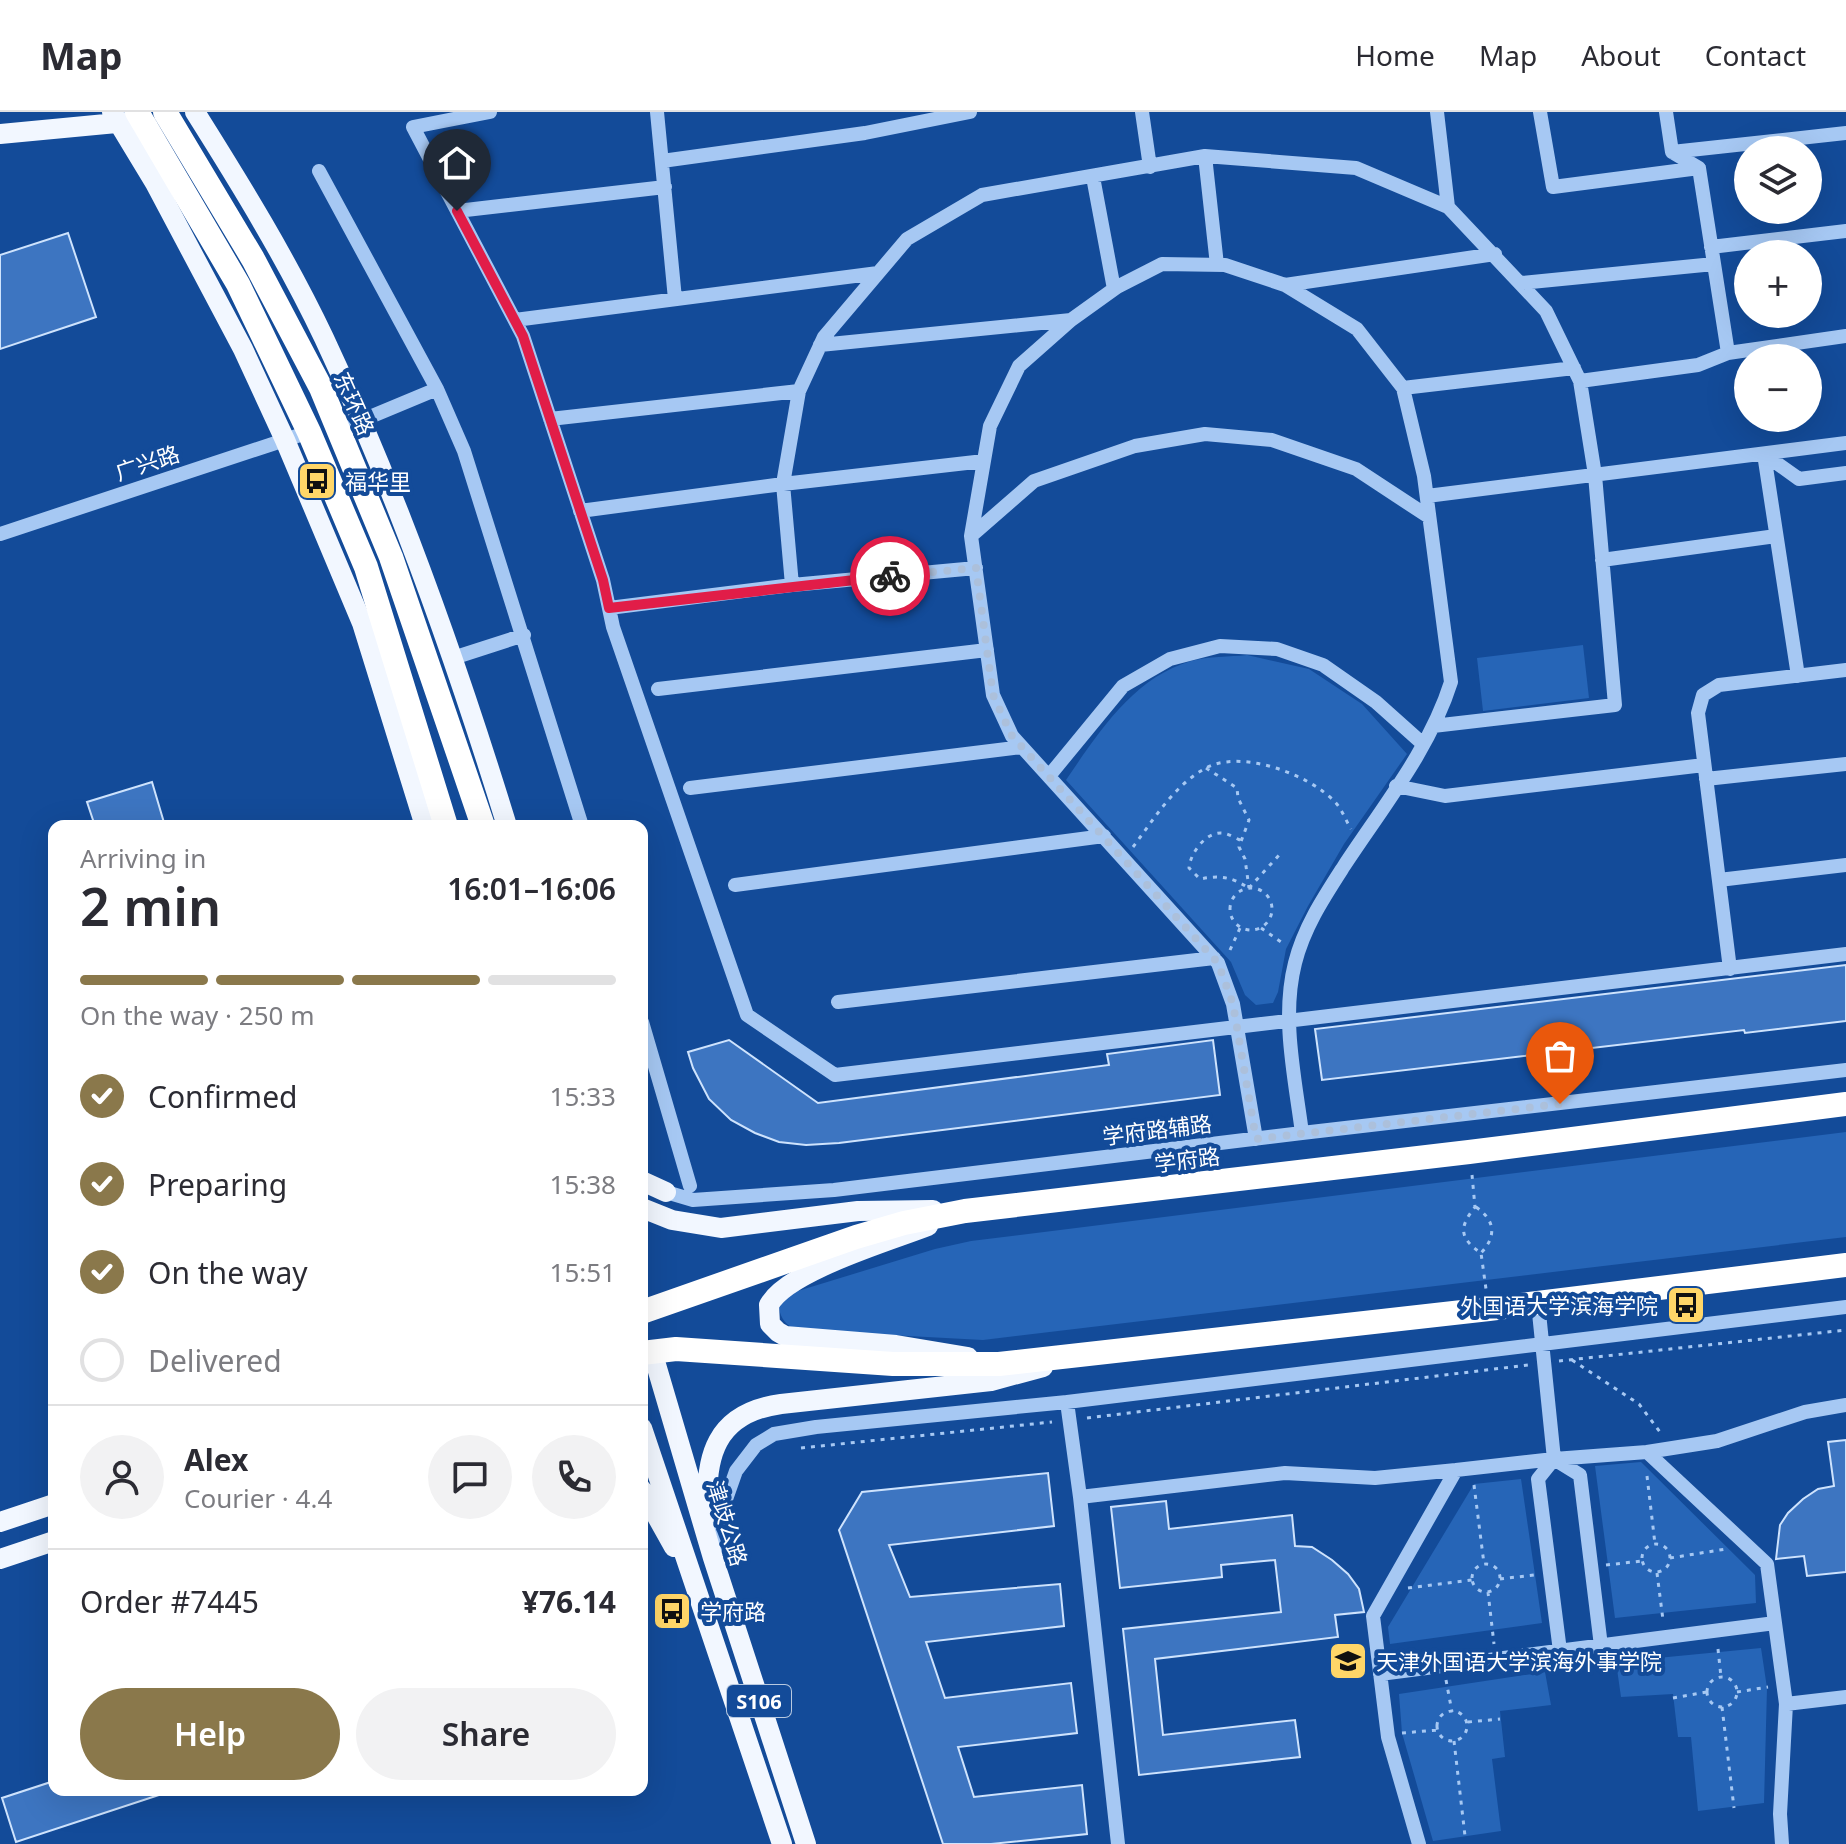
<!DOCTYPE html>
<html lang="en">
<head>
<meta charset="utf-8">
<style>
	:root { --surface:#fff; --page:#f2f2f3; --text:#2b2b33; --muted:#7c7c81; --line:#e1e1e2; --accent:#8a784b }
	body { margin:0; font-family:"Noto Sans","Noto Sans SC",sans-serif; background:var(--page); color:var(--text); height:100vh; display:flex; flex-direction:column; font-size:30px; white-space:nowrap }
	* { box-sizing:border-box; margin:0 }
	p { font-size:26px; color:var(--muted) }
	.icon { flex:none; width:44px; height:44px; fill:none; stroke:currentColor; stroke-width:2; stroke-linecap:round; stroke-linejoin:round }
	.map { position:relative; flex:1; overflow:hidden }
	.details { position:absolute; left:48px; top:708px; width:600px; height:976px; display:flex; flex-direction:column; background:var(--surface); border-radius:16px; box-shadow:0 8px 32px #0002 }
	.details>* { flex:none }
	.tools { position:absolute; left:1734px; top:24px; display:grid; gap:16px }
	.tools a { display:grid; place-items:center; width:88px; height:88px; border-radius:50%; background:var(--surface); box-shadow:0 8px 32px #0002; font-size:40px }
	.pin { position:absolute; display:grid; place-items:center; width:68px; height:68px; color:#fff; margin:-82px -34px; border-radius:50% 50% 50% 0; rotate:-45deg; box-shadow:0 0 8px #0007 }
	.pin .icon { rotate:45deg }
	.courier { position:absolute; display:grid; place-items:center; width:80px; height:80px; margin:-40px; border:6px solid #e11d48; border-radius:50%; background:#fff; color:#222; box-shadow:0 2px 10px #0007 }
	.headline em { font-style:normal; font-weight:600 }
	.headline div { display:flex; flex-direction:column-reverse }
	.headline { display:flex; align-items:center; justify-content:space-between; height:136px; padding:0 32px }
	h1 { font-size:52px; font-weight:600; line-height:60px }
	.bar { display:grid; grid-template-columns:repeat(4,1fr); gap:12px 8px; align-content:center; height:96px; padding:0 32px }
	.bar i { height:10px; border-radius:6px; background:var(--line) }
	.bar .on { background:var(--accent) }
	.bar p { grid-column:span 4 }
	.line { display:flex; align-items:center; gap:20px; padding:0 32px; border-top:2px solid var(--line) }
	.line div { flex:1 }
	.round { display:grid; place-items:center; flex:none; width:84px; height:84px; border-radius:42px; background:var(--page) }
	ol { padding:0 32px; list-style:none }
	li { display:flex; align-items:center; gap:24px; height:88px }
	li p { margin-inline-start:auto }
	li .icon { padding:8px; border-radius:50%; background:var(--accent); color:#fff; stroke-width:4 }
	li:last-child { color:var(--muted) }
	li i { width:44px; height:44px; border:4px solid var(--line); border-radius:50% }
	.action { display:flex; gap:16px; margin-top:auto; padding:16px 32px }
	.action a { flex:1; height:92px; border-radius:48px; background:var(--accent); color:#fff; font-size:32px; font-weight:600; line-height:92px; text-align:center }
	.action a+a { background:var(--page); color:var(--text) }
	header { display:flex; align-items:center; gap:48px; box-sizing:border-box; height:112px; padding:0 40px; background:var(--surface); border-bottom:2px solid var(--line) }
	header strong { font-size:38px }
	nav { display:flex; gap:44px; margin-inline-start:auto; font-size:28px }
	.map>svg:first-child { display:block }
	.green { fill:#2665b7 }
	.building { fill:#3d75c1; stroke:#cee3fd; stroke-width:2 }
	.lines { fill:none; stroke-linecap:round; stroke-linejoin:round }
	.path { stroke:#a6c8f3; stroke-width:3; stroke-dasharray:4 6; stroke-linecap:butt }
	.minor { stroke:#a6c8f3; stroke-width:14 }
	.major { stroke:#f2f7ff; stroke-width:20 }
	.highway { stroke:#fff; stroke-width:24 }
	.done { stroke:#acc0db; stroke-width:8; stroke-dasharray:0 14.4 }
	.route { stroke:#e11d48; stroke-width:10 }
	.labels { text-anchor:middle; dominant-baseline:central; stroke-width:8; stroke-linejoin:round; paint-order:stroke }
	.shield { fill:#134b99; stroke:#b8c9e0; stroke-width:2 }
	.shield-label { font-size:20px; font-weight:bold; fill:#fff }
	.street-label { font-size:22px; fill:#fff; stroke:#134b99 }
	.poi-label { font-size:22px; fill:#fff; stroke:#134b99; text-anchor:start }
</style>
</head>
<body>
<header>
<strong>Map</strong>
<nav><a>Home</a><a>Map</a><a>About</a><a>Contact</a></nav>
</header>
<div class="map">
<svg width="1846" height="1732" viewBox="0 0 1846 1732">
	<rect width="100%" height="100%" fill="#134b99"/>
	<path class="green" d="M1583,533L1589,586L1483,599L1477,546Z
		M1247,543L1309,557L1362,592L1407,642L1344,732L1308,794L1286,837L1278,880L1273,891L1256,893L1245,883L1231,850L1066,668C1099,620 1133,566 1191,549C1208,544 1230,545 1247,543Z
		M1846,1020V1125L983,1228L796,1218C786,1213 781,1207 779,1196L788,1182L935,1137L971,1129Z
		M1641,1350L1755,1463L1756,1491L1615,1506L1595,1354Z
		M1521,1367L1542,1511L1390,1532L1388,1515L1474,1372Z
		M1761,1536L1767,1576L1764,1691L1698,1699L1691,1625H1678L1673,1582L1621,1585L1616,1550Z
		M1545,1560L1551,1593L1500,1599L1505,1645L1492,1647L1501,1719L1433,1729L1402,1621L1399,1582Z"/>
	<path class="building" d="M68,121L96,205L0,237V143Z
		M152,670L165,714H95L87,690Z
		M1846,853V909L1745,921L1744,918L1322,968L1315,917Z
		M729,928L818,991L1109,953L1107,942L1213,928L1220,983L839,1031L806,1033L779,1030L755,1021L731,1008L709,987L693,956L688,940Z
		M1846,1328V1460L1807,1464L1804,1444L1776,1447L1780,1413L1788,1401L1803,1387L1818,1377L1834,1374L1828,1330Z
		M1048,1361L1054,1414L889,1433L910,1485L1060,1472L1064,1514L926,1530L945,1586L1071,1571L1077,1621L958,1635L974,1685L1082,1673L1087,1722L991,1732H943L839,1418L862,1380Z
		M1166,1389L1169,1417L1292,1403L1295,1434L1312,1435L1332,1448L1348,1462L1359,1477L1364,1500L1335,1503L1338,1525L1155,1547L1163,1623L1295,1608L1300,1645L1139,1663L1123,1517L1281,1500L1275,1448L1221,1453L1222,1465L1120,1476L1111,1395Z
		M54,1669V1678H165V1681L16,1730L2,1686Z"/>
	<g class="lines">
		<path class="path" d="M1206,656L1237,676L1238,686L1249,708L1239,735L1245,747L1249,776
			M1240,728C1235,726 1227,721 1222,721C1205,720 1190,742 1189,756L1200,767C1221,763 1231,765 1249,776
			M1133,735C1154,707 1173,675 1204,657C1239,636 1309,662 1335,690C1342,697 1346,709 1351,717
			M1230 797a21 21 0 1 1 42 0a21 21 0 1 1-42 0Z
			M1249,776L1281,741
			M1261,816L1284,832
			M1230,838L1240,816
			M1472,1063L1475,1095C1459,1115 1459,1126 1481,1141L1486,1177
			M1476,1095C1495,1108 1497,1124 1481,1141
			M1572,1248L1639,1292L1660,1320
			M1559,1249L1846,1218
			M1087,1306L1528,1253
			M801,1336L1052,1310
			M1647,1364L1655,1432
			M1474,1373L1484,1452
			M1642 1446a14 14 0 1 1 28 0a14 14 0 1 1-28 0Z
			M1670,1446L1726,1437
			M1472 1466a14 14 0 1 1 28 0a14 14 0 1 1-28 0Z
			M1606,1453L1642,1449
			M1657,1461L1663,1508
			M1500,1467L1534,1463
			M1408,1476L1472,1468
			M1488,1480L1494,1532
			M1718,1537L1721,1565
			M1707 1580a15 15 0 1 1 30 0a15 15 0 1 1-30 0Z
			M1446,1568L1452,1600
			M1737,1580L1768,1575
			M1673,1586L1707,1580
			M1722,1595L1734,1696
			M1437 1614a15 15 0 1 1 30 0a15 15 0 1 1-30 0Z
			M1468,1610L1500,1607
			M1402,1621L1438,1618
			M1454,1629L1465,1724"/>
		<path class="minor" d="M490,0L413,15L523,224L603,468L613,515L747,903L835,963L1846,842
			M657,0L675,187
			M1142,0L1150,55
			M1437,0L1448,95
			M1540,0L1553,75L1699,56
			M1672,40L1846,21
			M1205,44L1217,153
			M662,49L865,21L970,0
			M319,59L437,277L464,339L582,714
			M1093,65L1114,177
			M457,99L665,75
			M1711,135L1846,119
			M1521,171L1714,152
			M1285,173L1495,142
			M515,208L878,161
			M820,233L1071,208
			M1728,241L1846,224
			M1580,269L1698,253L1728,241L1699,56L1672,40L1666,0
			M1403,276L1574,256
			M550,307L799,279
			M353,312L437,277
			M1764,342L1798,564
			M1764,342L1799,367L1846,361
			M1427,384L1846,331
			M580,399L783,372L984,349
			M0,422L309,320
			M971,424L1034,369L1135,334L1205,322L1272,328L1356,357L1429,405
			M1602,448L1776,424
			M792,473L783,372L799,279L824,225L907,127L982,83L1205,44L1356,56L1448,95L1546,199L1580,269L1595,363L1615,593L1433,614
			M609,496L792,473L976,456
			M453,546L524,523
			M658,577L987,538
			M1049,664L1123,574L1170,547L1220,534L1277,537L1323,553L1376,590L1423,632
			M1706,667L1846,652
			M1396,674L1445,684L1704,653
			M690,676L1022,635
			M1719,768L1846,753
			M735,773L1104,724
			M1730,857L1698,601L1703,583L1719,573L1846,558
			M838,890L1214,846
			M642,910L690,1074
			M1256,1027L1233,892L1218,851L1012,624L993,583L971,424L990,314L1019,254L1071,208L1117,175L1162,152L1225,153L1285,173L1357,217L1403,276L1424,364L1451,570C1430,637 1382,696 1344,754C1324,785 1304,815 1295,851C1281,906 1295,966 1302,1021
			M666,1080L693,1088L834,1078L1302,1021L1846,958
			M1538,1191L1554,1347L1538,1367L1560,1539
			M1067,1290L1080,1385L1118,1732
			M1647,1340L1717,1329L1805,1300L1846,1293
			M1554,1347L1580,1363L1601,1534
			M1080,1385L1285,1361L1375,1366L1456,1358
			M714,1441L724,1393L736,1359L756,1333L774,1322L816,1315L1067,1290L1846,1195
			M1380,1562L1775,1511
			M1786,1592L1846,1585
			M1419,1732L1388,1625L1373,1504L1456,1358L1554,1347L1647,1340L1767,1452L1786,1592L1780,1702L1782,1732"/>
		<path class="major" d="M112,0L155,71L243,237L285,328L362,511L425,714
			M195,0C241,73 287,148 324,226C398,383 456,548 507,714
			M0,22L127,10
			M642,1069L666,1080
			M642,1096L672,1108L721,1116L858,1099L933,1098
			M928,1114C890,1129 787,1159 769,1193L770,1212L778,1220L785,1224L896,1233L968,1245
			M652,1239L713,1446L806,1732
			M642,1316L782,1732
			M642,1378L674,1435
			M708,1402C704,1345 715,1301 781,1292L991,1269L1043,1255
			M0,1410L54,1392
			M0,1447L54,1429"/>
		<path class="highway" d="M137,0L238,172L309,320L366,455L446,714
			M165,0L253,147L321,276L391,445L483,714
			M642,1200L856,1125L904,1111L965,1099L1469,1040L1846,992
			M642,1241L676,1237L893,1252H999L1489,1197L1846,1153"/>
	</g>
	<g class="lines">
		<path class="done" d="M890,464L976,456L993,583L1012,624L1218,851L1233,892L1256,1027L1560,992"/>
		<path class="route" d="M457,99L523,224L603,468L609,496L890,464"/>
	</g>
	<defs>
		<symbol id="bus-square" viewBox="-11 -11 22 22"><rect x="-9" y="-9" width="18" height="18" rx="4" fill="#ffd668" stroke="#134b99"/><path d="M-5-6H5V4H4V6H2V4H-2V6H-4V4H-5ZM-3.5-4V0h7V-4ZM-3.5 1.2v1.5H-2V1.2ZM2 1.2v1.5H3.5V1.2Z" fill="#111"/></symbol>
		<symbol id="school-square" viewBox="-11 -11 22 22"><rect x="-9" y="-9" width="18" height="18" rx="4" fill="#ffd668" stroke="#134b99"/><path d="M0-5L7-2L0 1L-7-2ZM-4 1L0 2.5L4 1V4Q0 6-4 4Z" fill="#111"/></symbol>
	</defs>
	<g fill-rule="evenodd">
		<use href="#bus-square" x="295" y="347" width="44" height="44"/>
		<use href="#bus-square" x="1664" y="1171" width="44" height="44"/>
		<use href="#bus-square" x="650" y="1477" width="44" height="44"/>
		<use href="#school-square" x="1326" y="1527" width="44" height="44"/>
	</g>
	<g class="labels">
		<rect class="shield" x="727" y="1573" width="64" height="32" rx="6"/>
		<g class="shield-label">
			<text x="759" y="1589">S106</text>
		</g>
		<g class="street-label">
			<text transform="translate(355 291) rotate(66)">东环路</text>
			<text transform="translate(147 350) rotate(-18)">广兴路</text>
			<text transform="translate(1157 1017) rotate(-7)">学府路辅路</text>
			<text transform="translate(1187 1047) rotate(-7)">学府路</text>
			<text transform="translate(728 1411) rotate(73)">津歧公路</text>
		</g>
		<g class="poi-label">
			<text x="345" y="369">福华里</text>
			<text x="1658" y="1193" text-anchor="end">外国语大学滨海学院</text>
			<text x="700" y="1499">学府路</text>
			<text x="1376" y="1549">天津外国语大学滨海外事学院</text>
		</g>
	</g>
</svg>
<div class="tools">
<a><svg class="icon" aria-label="layers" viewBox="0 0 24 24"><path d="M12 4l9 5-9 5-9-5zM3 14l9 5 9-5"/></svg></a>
<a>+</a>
<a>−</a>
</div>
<div class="pin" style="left:1560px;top:992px;background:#ea580c"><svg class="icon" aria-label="bag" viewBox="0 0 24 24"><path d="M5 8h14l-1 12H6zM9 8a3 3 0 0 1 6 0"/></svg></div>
<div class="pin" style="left:457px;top:99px;background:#1f2937"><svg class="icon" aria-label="home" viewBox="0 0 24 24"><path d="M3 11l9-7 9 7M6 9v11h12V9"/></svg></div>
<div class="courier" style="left:890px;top:464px"><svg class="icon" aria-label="bike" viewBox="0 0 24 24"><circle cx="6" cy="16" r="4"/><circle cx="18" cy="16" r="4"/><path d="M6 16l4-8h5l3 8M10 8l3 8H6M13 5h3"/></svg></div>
<section class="details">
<div class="headline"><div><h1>2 min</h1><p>Arriving in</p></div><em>16:01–16:06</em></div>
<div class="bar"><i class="on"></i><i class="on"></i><i class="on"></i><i></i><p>On the way · 250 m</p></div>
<ol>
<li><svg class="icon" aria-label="check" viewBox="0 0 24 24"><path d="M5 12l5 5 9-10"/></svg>Confirmed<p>15:33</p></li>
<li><svg class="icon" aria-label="check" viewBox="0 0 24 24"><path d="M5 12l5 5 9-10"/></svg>Preparing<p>15:38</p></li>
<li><svg class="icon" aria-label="check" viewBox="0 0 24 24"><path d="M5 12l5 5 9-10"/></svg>On the way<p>15:51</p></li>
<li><i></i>Delivered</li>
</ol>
<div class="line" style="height:144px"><a class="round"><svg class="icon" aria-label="person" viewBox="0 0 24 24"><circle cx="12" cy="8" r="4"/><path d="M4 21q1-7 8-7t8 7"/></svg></a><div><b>Alex</b><p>Courier · 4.4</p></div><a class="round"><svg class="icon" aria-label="chat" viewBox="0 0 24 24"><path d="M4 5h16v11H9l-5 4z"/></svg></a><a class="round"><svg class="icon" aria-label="phone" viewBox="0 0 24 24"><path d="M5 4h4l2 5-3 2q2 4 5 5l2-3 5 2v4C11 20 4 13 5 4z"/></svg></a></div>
<div class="line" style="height:104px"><div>Order #7445</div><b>¥76.14</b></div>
<div class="action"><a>Help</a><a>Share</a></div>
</section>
</div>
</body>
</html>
